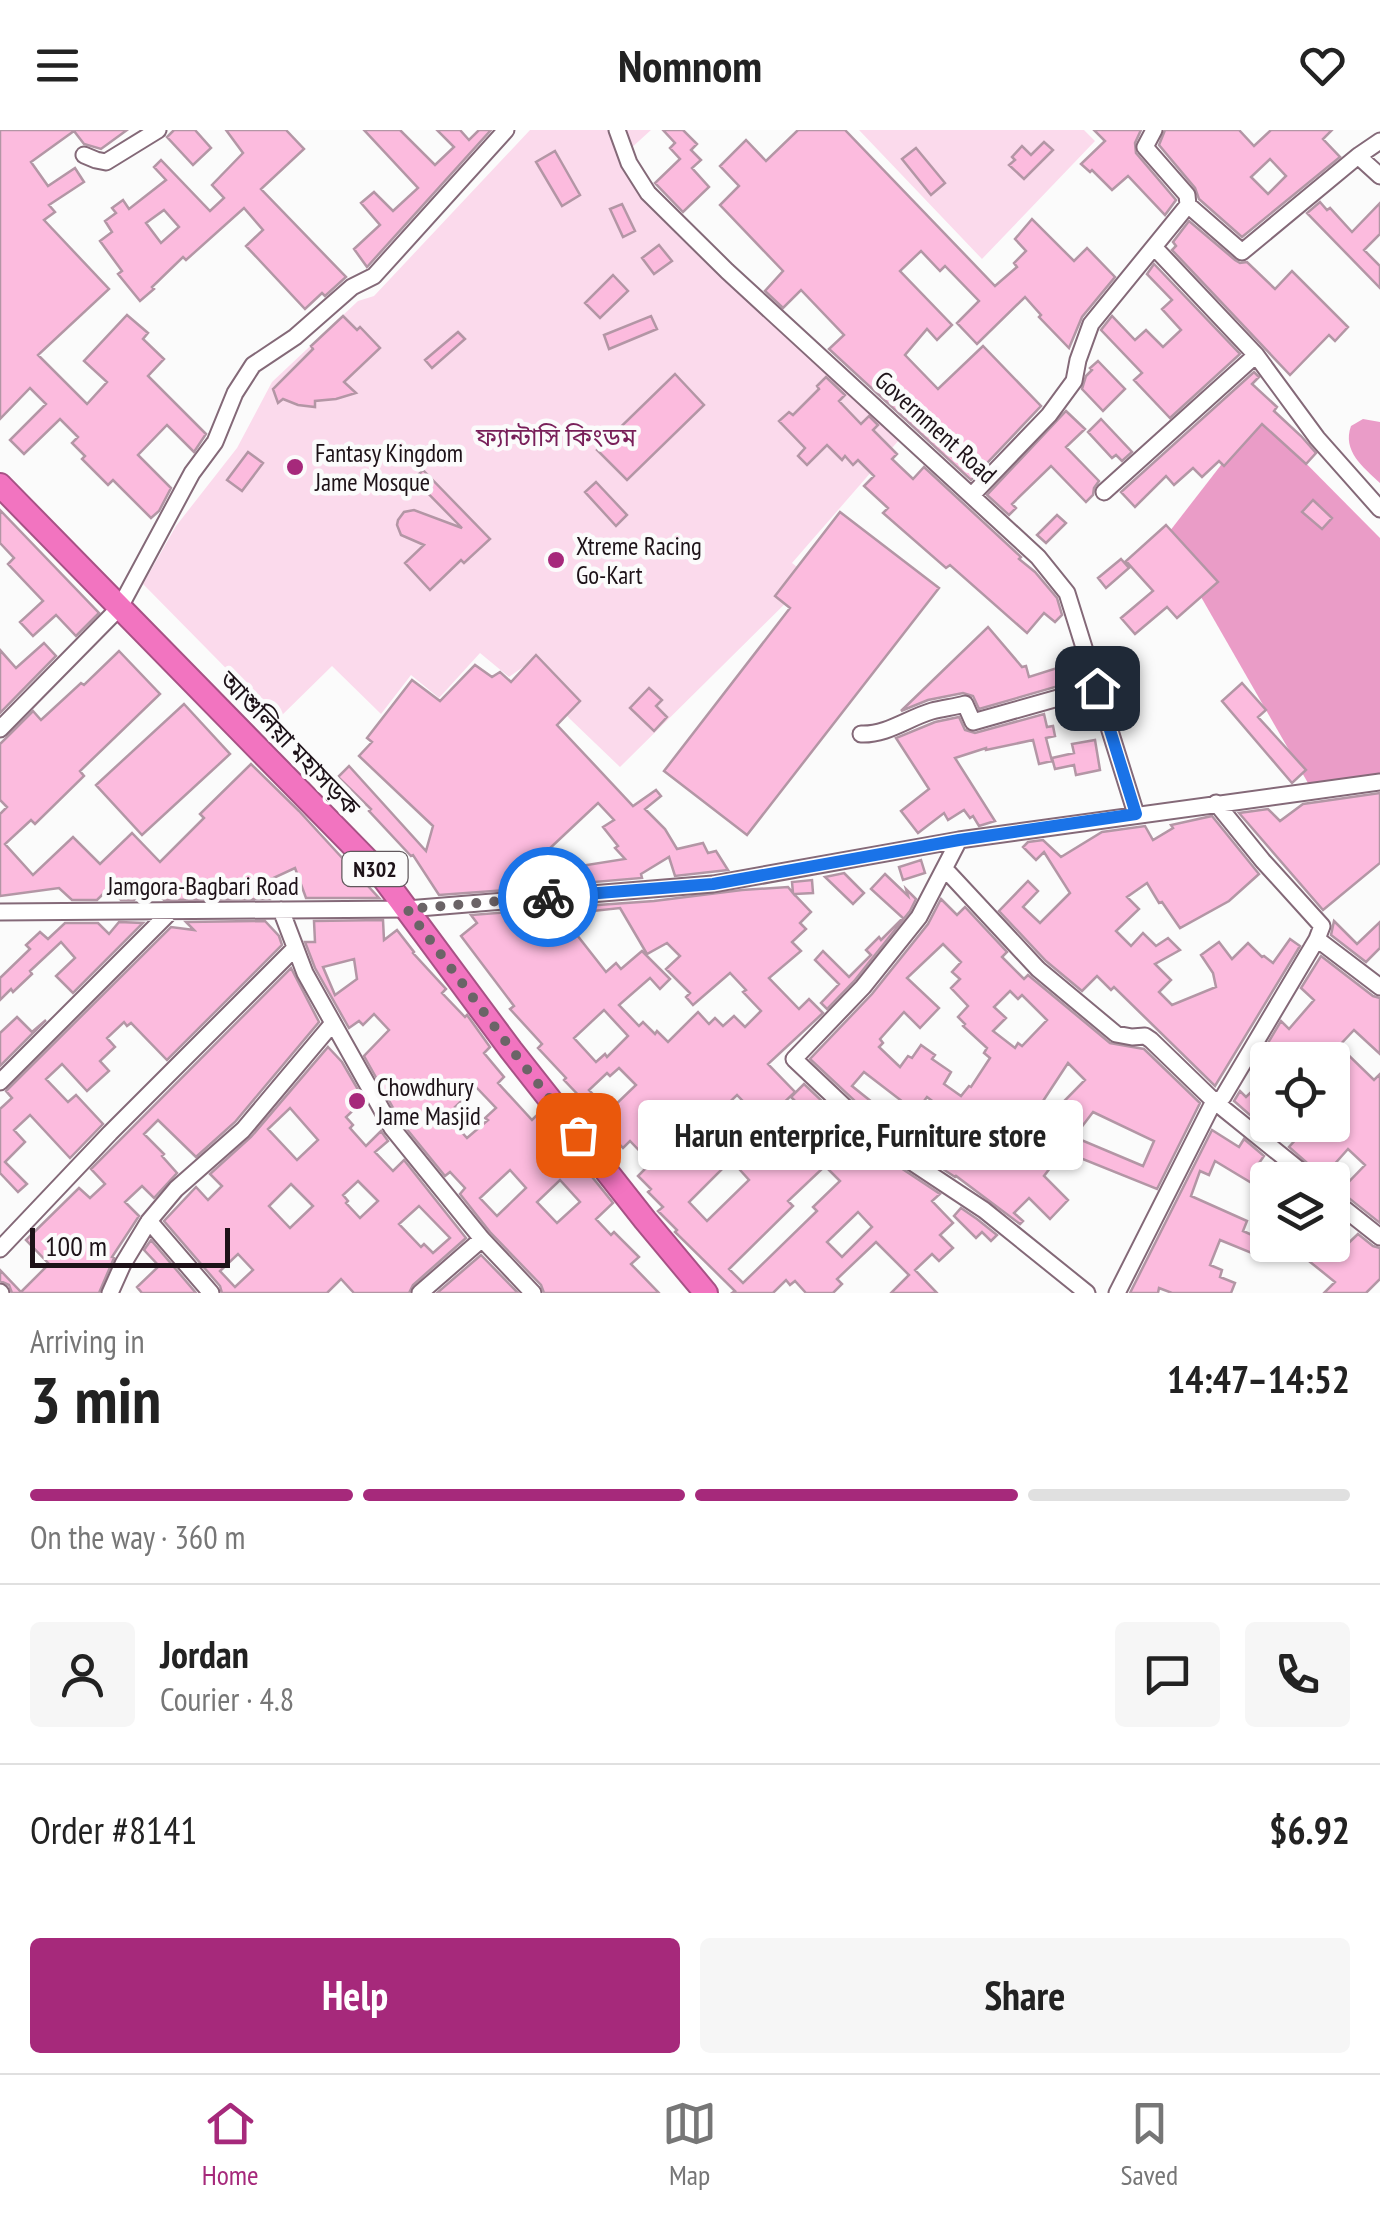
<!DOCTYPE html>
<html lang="en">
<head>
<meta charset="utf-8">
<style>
	:root { --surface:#fff; --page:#f6f6f6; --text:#222; --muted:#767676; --line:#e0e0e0; --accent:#a6297b }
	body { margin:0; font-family:"PT Sans Narrow","Noto Sans Bengali",sans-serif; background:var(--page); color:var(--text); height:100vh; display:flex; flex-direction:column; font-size:38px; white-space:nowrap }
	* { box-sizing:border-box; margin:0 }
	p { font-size:32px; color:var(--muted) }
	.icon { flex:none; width:55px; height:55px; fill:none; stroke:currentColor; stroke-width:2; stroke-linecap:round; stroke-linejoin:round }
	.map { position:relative; height:1163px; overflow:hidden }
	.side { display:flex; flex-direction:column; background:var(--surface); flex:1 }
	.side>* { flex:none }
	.tools { position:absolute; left:1250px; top:912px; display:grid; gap:20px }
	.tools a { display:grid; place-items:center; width:100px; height:100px; border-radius:10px; background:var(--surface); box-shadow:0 2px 8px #0004; font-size:50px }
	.scale { position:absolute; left:30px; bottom:25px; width:200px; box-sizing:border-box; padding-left:10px; border:5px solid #1d1218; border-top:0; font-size:28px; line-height:35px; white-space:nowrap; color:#1d1218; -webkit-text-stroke:8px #fbfbfb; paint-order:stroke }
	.pin { position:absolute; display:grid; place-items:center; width:85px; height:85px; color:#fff; margin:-42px; border-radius:20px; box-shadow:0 5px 15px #0006 }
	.courier { position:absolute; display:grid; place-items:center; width:100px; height:100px; margin:-50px; border:8px solid #1a73e8; border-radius:50%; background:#fff; color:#222; box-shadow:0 2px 12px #0007 }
	.bubble { position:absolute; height:70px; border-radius:10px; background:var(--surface); box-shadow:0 2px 8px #0004; font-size:32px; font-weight:600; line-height:70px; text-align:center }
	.head em { font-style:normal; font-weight:600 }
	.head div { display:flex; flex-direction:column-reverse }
	.head { display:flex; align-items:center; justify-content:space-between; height:170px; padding:0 30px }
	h1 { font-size:65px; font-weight:600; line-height:75px }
	.bar { display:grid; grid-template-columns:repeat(4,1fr); gap:15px 10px; align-content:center; height:120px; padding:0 30px }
	.bar i { height:12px; border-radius:8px; background:var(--line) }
	.bar .on { background:var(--accent) }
	.bar p { grid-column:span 4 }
	.line { display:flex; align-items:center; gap:25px; padding:0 30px; border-top:2px solid var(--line) }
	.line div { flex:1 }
	.round { display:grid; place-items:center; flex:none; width:105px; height:105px; border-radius:10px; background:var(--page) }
	.button { display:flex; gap:20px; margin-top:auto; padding:20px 30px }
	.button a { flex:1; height:115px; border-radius:10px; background:var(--accent); color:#fff; font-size:40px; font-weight:600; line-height:115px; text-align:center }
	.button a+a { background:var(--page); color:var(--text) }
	header { display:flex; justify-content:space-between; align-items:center; height:130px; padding:0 30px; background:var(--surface); font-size:45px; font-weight:600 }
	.tab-bar { display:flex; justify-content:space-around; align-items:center; height:140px; border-top:2px solid var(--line); background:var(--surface); font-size:28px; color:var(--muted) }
	.tab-bar a { display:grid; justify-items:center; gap:5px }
	.tab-bar .on { color:var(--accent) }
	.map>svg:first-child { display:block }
	.green { fill:#fbdaec }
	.forest { fill:#ea9cc7 }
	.water { fill:#ea9cc8 }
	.building { fill:#fcbbde; stroke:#b396a5; stroke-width:2.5; fill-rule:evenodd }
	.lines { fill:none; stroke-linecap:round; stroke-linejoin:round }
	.minor-casing { stroke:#846978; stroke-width:19 }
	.highway-casing { stroke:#a75285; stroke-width:26 }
	.minor { stroke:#fff; stroke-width:15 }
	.highway { stroke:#f274c0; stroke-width:22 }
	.done { stroke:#6b6467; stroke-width:10; stroke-dasharray:0 18 }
	.route { stroke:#1a73e8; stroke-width:12 }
	.poi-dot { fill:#a6297b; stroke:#fbfbfb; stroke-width:4 }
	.labels { text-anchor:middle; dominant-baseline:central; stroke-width:9; stroke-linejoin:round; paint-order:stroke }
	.shield { fill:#fbfbfb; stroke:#60585c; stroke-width:2.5 }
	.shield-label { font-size:22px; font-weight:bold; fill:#1d1218 }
	.street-label { font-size:25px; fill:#1d1218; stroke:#fbfbfb }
	.park-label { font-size:25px; fill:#781f59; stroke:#fbfbfb }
	.poi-label { font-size:25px; fill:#1d1218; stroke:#fbfbfb; text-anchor:start }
</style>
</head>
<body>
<header><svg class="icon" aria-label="menu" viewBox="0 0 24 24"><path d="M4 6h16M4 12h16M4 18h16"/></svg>Nomnom<svg class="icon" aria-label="heart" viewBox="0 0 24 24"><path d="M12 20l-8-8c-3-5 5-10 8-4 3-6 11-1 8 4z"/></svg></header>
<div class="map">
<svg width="1380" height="1163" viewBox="0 0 1380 1163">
	<rect width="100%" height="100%" fill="#fbfbfb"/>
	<path class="green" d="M530,0H651L618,30L643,71L720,147L899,310L792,433L811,448L620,637L570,589L523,537L509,547L480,523L439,568L411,545L381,584L332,536L277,590L143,454L176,396L237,318L272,252L358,171L374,166Z
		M859,0H1084L1095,11L982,129Z"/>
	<path class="forest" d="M1259,286L1380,408V652L1312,660L1166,406Z"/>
	<path class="water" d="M1363,289L1380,292V353C1363,337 1342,321 1351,296Z"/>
	<path class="building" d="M0,0H127L101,19L84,14L74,1L31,32L48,56L75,38L84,52L49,75L55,82L44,90L109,159L38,225L87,274L107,252L84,231L127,185L148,203L143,209L164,229L148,246L206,304L194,322L167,295L138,325L171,358L159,381L151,388L113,350L108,355L82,329L85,326L72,313L78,307L60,289L24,324L10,310L46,274L30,258L0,289Z
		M174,0H195L211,18L193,35L167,7Z
		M226,0H286L304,19L261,59L346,147L325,166L322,163L305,179L246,116L263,100L244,78L186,130L183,127L152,157L154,159L140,171L118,144L122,141L100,111L112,102L105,91L116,83L112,78L123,70L129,79L166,50L154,37L161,30L210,81L224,68L212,55L243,23ZM164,80L179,97L161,113L146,93Z
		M364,0H400L435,35L454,17L437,0H460L469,10L479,0H491L367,137L354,119L380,95L361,73L374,62L393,81L418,58Z
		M663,0H683L697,14L691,20L701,30L692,38L709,57L683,82L655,53L680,29L670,18L675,13Z
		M798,0H845L995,156L1017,137L1014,133L1026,121L1015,109L1032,89L1074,131L1087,118L1115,147L1082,187L1069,218L1039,187L1041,185L1025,167L977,214L957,193L979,171L945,136L940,141L921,121L900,141L952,195L937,210L927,199L905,225L938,259L983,216L1041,276L971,350L829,219L844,205L801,160L783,178L765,161L783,141L720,75L739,56L720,36L746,10L766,31Z
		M1094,0H1141L1135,13L1136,23L1176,70L1165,85L1128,46L1112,60L1092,40L1090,42L1081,34L1105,11Z
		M1165,0H1239L1254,16L1271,0H1332L1323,9L1340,27L1242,107L1199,69L1195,58L1159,15ZM1270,29L1286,46L1268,64L1251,47Z
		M1044,12L1053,20L1024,49L1009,35L1015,30L1012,27L1022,16L1031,25Z
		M916,18L945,53L931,65L902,29Z
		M555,21L580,65L562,76L536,32Z
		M1320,72L1327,80L1330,78L1352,102L1380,73V104L1364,120L1380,136V158L1307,83Z
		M622,74L635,101L623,107L610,79Z
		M1189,91L1235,130L1240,133L1247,132L1275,159L1292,141L1348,197L1335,211L1329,205L1290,245L1172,120L1176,116L1173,112Z
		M659,115L672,131L654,144L642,128Z
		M1154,134L1240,224L1170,288L1134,250L1142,243L1101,200L1112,186L1135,210L1146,200L1163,217L1181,200L1162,179L1172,170L1147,144Z
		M613,145L628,161L600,188L585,173Z
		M343,186L357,200L360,197L380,218L344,252L356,263L336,269L315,271V277L298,275L283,269L278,273L273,259L313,219L311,216Z
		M651,186L657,199L609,219L604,205Z
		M458,202L465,209L432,238L425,230Z
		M1098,231L1125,259L1103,281L1082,259L1086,246L1092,240L1090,238Z
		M1254,242L1259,247L1252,254L1277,277L1274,281L1301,306L1316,323L1306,334L1262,294L1224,336L1219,331L1202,347L1193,338L1174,355L1166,346L1135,377L1121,362Z
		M675,244L704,275L627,350L597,320Z
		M826,247L845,265L839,271L861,294L869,286L878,295L873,300L897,324L892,329L913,349L924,337L1021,427L1019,429L1035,442L1057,468L1062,485L1055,492L1044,483L1027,503L950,435L946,438L883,383L888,378L864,356L874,346L858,330L853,335L845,326L842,330L827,315L807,335L798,326L805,318L779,291L789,282L793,285L819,259L817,256Z
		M1066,281L1085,299L1066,317L1099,351L1094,358L1093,365L1086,372L1051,336L1012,374L1016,378L1009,385L987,365Z
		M1101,289L1132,322L1122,331L1116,325L1112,328L1088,302Z
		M248,322L263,333L242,361L227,350Z
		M423,340L490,409L464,433L461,430L430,460L405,433L424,415L401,405L397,395L398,390L404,382L414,380L462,398L414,349Z
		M596,352L627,385L616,396L585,362Z
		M1313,370L1332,388L1322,399L1302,382Z
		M0,380L99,483L76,506L56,485L33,506L20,492L43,471L8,434L14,428L0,413Z
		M840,382L939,458L747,705L664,641L790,478L775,466Z
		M1057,385L1066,393L1046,413L1037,405Z
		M1166,395L1218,452L1177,488L1167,477L1135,504L1121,488L1153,461L1126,431Z
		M1121,429L1129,438L1106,458L1098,448Z
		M988,497L1022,537L1026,536L1029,547L1057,538L1062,555L979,579L973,566L963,563L928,570L901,581Z
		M44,513L56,526L0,583V520L16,538Z
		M119,521L160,564L80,641L84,646L35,694L31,690L5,714L33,745L73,707L100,734L132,703L160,732L204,688L200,684L251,634L299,681L379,768H306L295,738L269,750L270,769L164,770L149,755L134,770H121L109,758L97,770H72L59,758L0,766V684L7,677L0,670V614L33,581L41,590L81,553L84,555Z
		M536,525L580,571L557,595L633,676L656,660L661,666L645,679L665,699L677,719L703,713L708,723L716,721L728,740L675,746L669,727L641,744L642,748L571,754L568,738L625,729L615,718L618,716L603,697L614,690L598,673L531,736L534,740L507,760L439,765L413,725L411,726L369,681L371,679L338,647L349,636L426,721L433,696L359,626L372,612L367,608L412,550L440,571L475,535L492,547L500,542L511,552Z
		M1129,532L1133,551L1127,552L1132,574L1125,576L1130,597L1121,599L1102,538Z
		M1242,553L1266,580L1258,587L1306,640L1292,653L1222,571Z
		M649,558L662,570L656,576L667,587L654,601L630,578Z
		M1089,571L1097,595L1084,599L1077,574Z
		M184,574L230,624L142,705L96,655Z
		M1044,584L1047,597L1053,596L1055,606L1046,608L1052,631L1039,634L1033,610L986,620V618L955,628L995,691L979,696L973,686L970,688L964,680L948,690L944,683L918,703L901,681L929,659L896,608L935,592L959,587L965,600L975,603Z
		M1095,610L1100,640L1076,645L1074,635L1055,639L1052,628L1074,623L1072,614Z
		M1380,663V733L1323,780L1239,683L1268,679L1280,691L1303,674Z
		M1212,686L1259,744L1229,771L1180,798L1162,772L1159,773L1147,753L1127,767L1139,779L1116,801L1131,816L1143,803L1156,816L1168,808L1180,820L1155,834L1171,850L1159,862L1172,875L1216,857L1213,843L1201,825L1219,812L1232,829L1248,813L1262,827L1264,826L1273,833L1290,809L1300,816L1215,956L1114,857L1111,860L1097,846L1082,861L1046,831L999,781L1028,751L1038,761L1023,777L1040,793L1070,763L1044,722L1036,730L1023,717L1028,712L1043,710L1061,727L1102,702L1145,696L1153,710L1173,698L1171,695Z
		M921,730L925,743L903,750L899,737Z
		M844,743L864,763L853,774L825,747Z
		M885,744L908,766L906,759L916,769L910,781L855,850L827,879L821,873L839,854L815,830L823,821L849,847L871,825L866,820L879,807L881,810L903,788L871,759Z
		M812,750L813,763L794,764L811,782L800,793L806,799L792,812L801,821L769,848L799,879L809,869L823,883L768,934L795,962L773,983L776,986L766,995L737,965L715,986L748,1019L775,993L788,1007L815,981L840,1005L849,996L877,1022L940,1064L932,1071L953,1093L940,1105L953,1118L939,1131L932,1124L915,1140L937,1163H891L909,1145L876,1112L837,1149L842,1154L833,1163H806L795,1151L790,1155L786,1150L773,1163H732L735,1161L675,1102L677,1100L658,1081L663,1077L648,1062L651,1059L638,1046L651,1033L630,1011L623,1018L581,972L583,970L564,950L566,948L538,918L542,914L510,879L514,876L461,806L477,793L471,785L535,780L540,811L558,796L556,778L654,771L742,760L788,757L793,763L792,752ZM620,778L647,824L667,813L680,826L666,839L690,863L686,867L693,875L730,843L746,860L743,862L761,881L745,897L734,886L723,896L715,888L709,894L698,882L668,912L657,901L655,904L643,892L639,896L619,875L650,848L660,859L670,849L642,821L621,839L616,833L606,842L577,805L580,803L565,784ZM604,880L628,906L607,927L605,924L596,932L574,908ZM619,938L636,955L609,981L589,960L607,943L610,946ZM731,1030L749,1050L707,1091L689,1072ZM825,1036L840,1051L813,1077L817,1081L743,1153L729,1139L793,1076L788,1071ZM858,1082L872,1097L842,1127L827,1112Z
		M941,769L957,785L965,777L1007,822L1002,827L1024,849L1028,845L1110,913L1144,919L1200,973L1157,1059L1063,1021L1044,1046L1068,1070L1050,1089L1029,1068L1014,1083L1023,1091L1020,1094L956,1046L955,1047L890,1004L810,929L872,864L928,794ZM943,814L961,832L952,842L960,849L951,858L968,876L958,887L965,894L963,896L987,918L984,923L990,928L971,957L969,956L961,966L944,954L951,942L932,929L935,925L921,915L912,928L908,926L900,937L879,917L883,913L880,909L904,882L920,898L939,878L907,848ZM1010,861L1018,869L1022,865L1047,890L1022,916L1018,913L1015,918L993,901L1006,888L994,877ZM1068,933L1085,950L1023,1013L1018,1009ZM864,942L916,982L927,967L947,982L923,1013L852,956ZM1093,982L1154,1011L1143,1036L1074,1007Z
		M383,790L384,810L397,800L414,822L413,823L446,859L442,863L465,887L467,885L490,917L484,923L504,947L498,953L532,990L536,986L562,1014L564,1012L613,1073L596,1089L611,1105L614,1102L639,1127L631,1134L659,1163H544L541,1155L490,1102L460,1064L465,1058L450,1042L445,1046L401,992L364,926L389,900L374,884L363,895L359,891L349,898L315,838L305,812H315L314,791ZM354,829L357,849L335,865L323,837ZM476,957L496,978L485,988L488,990L467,1008L448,987L457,979L455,977ZM510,1040L526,1058L497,1086L480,1068ZM560,1050L580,1072L557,1093L537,1072Z
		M265,791L279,806L282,815L167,930L131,893L127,896L124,892L107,908L115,917L100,931L109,941L87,961L62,934L46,949L68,972L76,965L103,994L70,1028L30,985L14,1000L25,1012L5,1032L27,1054L18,1062L0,1043V979L12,968L6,961L171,797L194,800L186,792Z
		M1334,791L1357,814L1380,792V818L1366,832L1331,805Z
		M119,792L143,793L73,863L56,846L75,828L61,812L30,841L32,844L13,862L11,859L0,870V848L30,819L26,815L40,802L48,809L65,793H98L109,804Z
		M1321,826L1373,866L1380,868V924L1354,900L1339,916L1374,950L1380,944V1093L1340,1061L1365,1035L1348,1019L1323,1047L1289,1017L1309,995H1332V930H1268V940L1256,933L1281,891L1289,899L1314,870L1301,858Z
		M291,838L319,892L235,992L196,1027L158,990L144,1004L164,1024L162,1026L177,1043L154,1068L142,1056L125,1072L139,1086L112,1127L114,1128L99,1163H12L9,1155L0,1151V1140L21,1162L49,1134L26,1110L79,1058L90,1068L105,1054L91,1039Z
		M17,887L32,902L46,890L0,936V903Z
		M328,917L342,932L364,970L346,987L353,995L350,998L366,1016L381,1001L388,1011L375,1022L393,1041L404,1030L466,1108L413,1155L409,1163H354L341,1149L327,1163H222L220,1156L164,1091L196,1057L208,1070L222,1056L210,1044L251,1007ZM290,978L318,1010L297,1030L268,999ZM358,1051L378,1071L360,1088L346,1073L348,1071L343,1065ZM291,1054L313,1076L290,1098L269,1076ZM419,1076L450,1108L433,1123L424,1114L421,1117L399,1094ZM238,1124L253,1140L235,1157L220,1141Z
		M1268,946V999L1267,1000L1234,971L1240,961L1246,967Z
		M804,954L823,972L810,986L791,967Z
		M1212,1000L1239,1017L1244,1009L1264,1026L1257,1036L1274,1046L1271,1050H1268L1265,1061L1215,1031L1209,1045L1200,1041L1191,1066L1247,1091L1243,1101L1261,1109L1254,1124L1220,1110L1210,1135L1222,1140L1220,1147L1235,1153L1231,1163H1172L1159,1158L1158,1163H1130Z
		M961,1078L977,1089L997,1105L991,1111L982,1102L976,1108L954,1086Z
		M1358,1104L1373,1116L1380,1118V1149L1366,1163H1324L1335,1152L1289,1115H1329L1338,1123Z
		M151,1110L196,1163H142L137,1157L159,1136L144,1120Z
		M481,1125L518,1163H437Z"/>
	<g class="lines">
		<defs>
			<path id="minor" d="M617,0L629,33L648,63L727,141L1038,427L1067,463L1136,684
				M84,25L96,30L106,32L158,0
				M1358,26L1380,46
				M1188,75L1242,122L1358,26L1380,11
				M1154,117L1256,225L1317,308L1380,379
				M1104,362L1256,225
				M973,364L1049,285L1074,251L1078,230L1091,194L1188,75L1187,65L1145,17L1154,0
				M0,599L120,477L192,343L215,312L235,263L253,235L295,207L352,157L374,146L506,0
				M861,604C887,605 908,588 932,581C943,578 955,577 965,574L973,592L1097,557
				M959,710L919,787L863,857L794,929L883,1013L984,1080L1087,1163
				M945,739L1038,839L1116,904L1132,907L1145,906L1151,910L1214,971L1312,1050
				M281,780L305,843L392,998L482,1109L533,1163
				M0,782L407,779L713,754L959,710L1380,652
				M1317,809L1380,857
				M0,952L171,781
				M1332,1069L1380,1107
				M149,1091L211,1163
				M0,1119L110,1003L295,818
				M0,1162L1,1163
				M110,1163L123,1134L149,1091L176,1059L243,1000L333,893
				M420,1163L482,1109
				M1117,1163L1214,971L1223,967L1317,809L1322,796L1263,731L1216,673"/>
			<path id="highway" d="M0,355L379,742L511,920L645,1090L706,1163"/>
		</defs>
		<use href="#minor" class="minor-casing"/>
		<use href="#highway" class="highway-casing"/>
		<use href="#minor" class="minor"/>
		<use href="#highway" class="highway"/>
	</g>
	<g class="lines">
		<path class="done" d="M548,767L407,779L512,920L578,1005"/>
		<path class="route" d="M548,767L713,754L959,710L1136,684L1097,558"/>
	</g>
	<g class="poi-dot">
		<circle cx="295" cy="337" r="10"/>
		<circle cx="556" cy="430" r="10"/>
		<circle cx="357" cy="971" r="10"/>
	</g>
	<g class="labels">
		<rect class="shield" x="342.5" y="722" width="65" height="34" rx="8"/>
		<g class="shield-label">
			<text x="375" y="739">N302</text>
		</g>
		<g class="street-label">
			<text transform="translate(936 297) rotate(42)">Government Road</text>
			<text transform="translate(290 613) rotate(46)">আশুলিয়া মহাসড়ক</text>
			<text x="203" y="756">Jamgora-Bagbari Road</text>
		</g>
		<g class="park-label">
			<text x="556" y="307">ফ্যান্টাসি কিংডম</text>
		</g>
		<g class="poi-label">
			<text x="315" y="323">Fantasy Kingdom<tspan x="315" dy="29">Jame Mosque</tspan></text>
			<text x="576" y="416">Xtreme Racing<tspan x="576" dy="29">Go-Kart</tspan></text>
			<text x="377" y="957">Chowdhury<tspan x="377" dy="29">Jame Masjid</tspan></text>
		</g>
	</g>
</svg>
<div class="tools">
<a><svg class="icon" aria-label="locate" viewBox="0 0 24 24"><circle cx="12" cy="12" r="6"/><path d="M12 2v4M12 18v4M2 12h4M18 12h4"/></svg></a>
<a><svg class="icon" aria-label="layers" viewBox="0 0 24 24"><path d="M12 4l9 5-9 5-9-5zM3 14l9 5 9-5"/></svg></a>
</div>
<div class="scale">100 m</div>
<div class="pin" style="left:578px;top:1005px;background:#ea580c"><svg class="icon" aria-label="bag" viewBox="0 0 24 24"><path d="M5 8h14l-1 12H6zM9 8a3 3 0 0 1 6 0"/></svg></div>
<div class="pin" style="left:1097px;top:558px;background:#1f2937"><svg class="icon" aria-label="home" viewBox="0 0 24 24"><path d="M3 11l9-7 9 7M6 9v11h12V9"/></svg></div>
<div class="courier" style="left:548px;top:767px"><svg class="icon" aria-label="bike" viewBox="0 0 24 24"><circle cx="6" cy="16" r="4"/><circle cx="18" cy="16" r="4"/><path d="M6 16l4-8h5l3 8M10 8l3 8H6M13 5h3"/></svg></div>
<div class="bubble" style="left:638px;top:970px;width:445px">Harun enterprice, Furniture store</div>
</div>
<section class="side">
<div class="head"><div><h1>3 min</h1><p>Arriving in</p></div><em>14:47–14:52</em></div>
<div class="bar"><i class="on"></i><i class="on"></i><i class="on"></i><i></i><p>On the way · 360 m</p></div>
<div class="line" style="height:180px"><a class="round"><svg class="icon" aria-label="person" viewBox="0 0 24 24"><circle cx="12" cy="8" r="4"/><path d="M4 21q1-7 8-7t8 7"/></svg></a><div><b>Jordan</b><p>Courier · 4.8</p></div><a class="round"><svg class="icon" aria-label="chat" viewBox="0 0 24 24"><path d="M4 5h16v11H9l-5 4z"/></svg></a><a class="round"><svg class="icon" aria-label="phone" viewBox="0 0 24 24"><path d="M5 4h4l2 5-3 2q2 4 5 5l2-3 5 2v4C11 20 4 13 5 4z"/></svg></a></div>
<div class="line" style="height:130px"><div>Order #8141</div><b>$6.92</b></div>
<div class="button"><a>Help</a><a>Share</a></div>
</section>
<nav class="tab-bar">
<a class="on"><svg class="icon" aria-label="home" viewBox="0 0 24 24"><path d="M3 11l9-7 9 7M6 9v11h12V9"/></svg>Home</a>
<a><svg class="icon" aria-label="map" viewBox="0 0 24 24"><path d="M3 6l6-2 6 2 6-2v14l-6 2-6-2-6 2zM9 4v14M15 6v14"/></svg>Map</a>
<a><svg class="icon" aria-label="saved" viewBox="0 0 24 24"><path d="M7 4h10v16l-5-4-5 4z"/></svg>Saved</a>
</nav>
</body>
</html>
